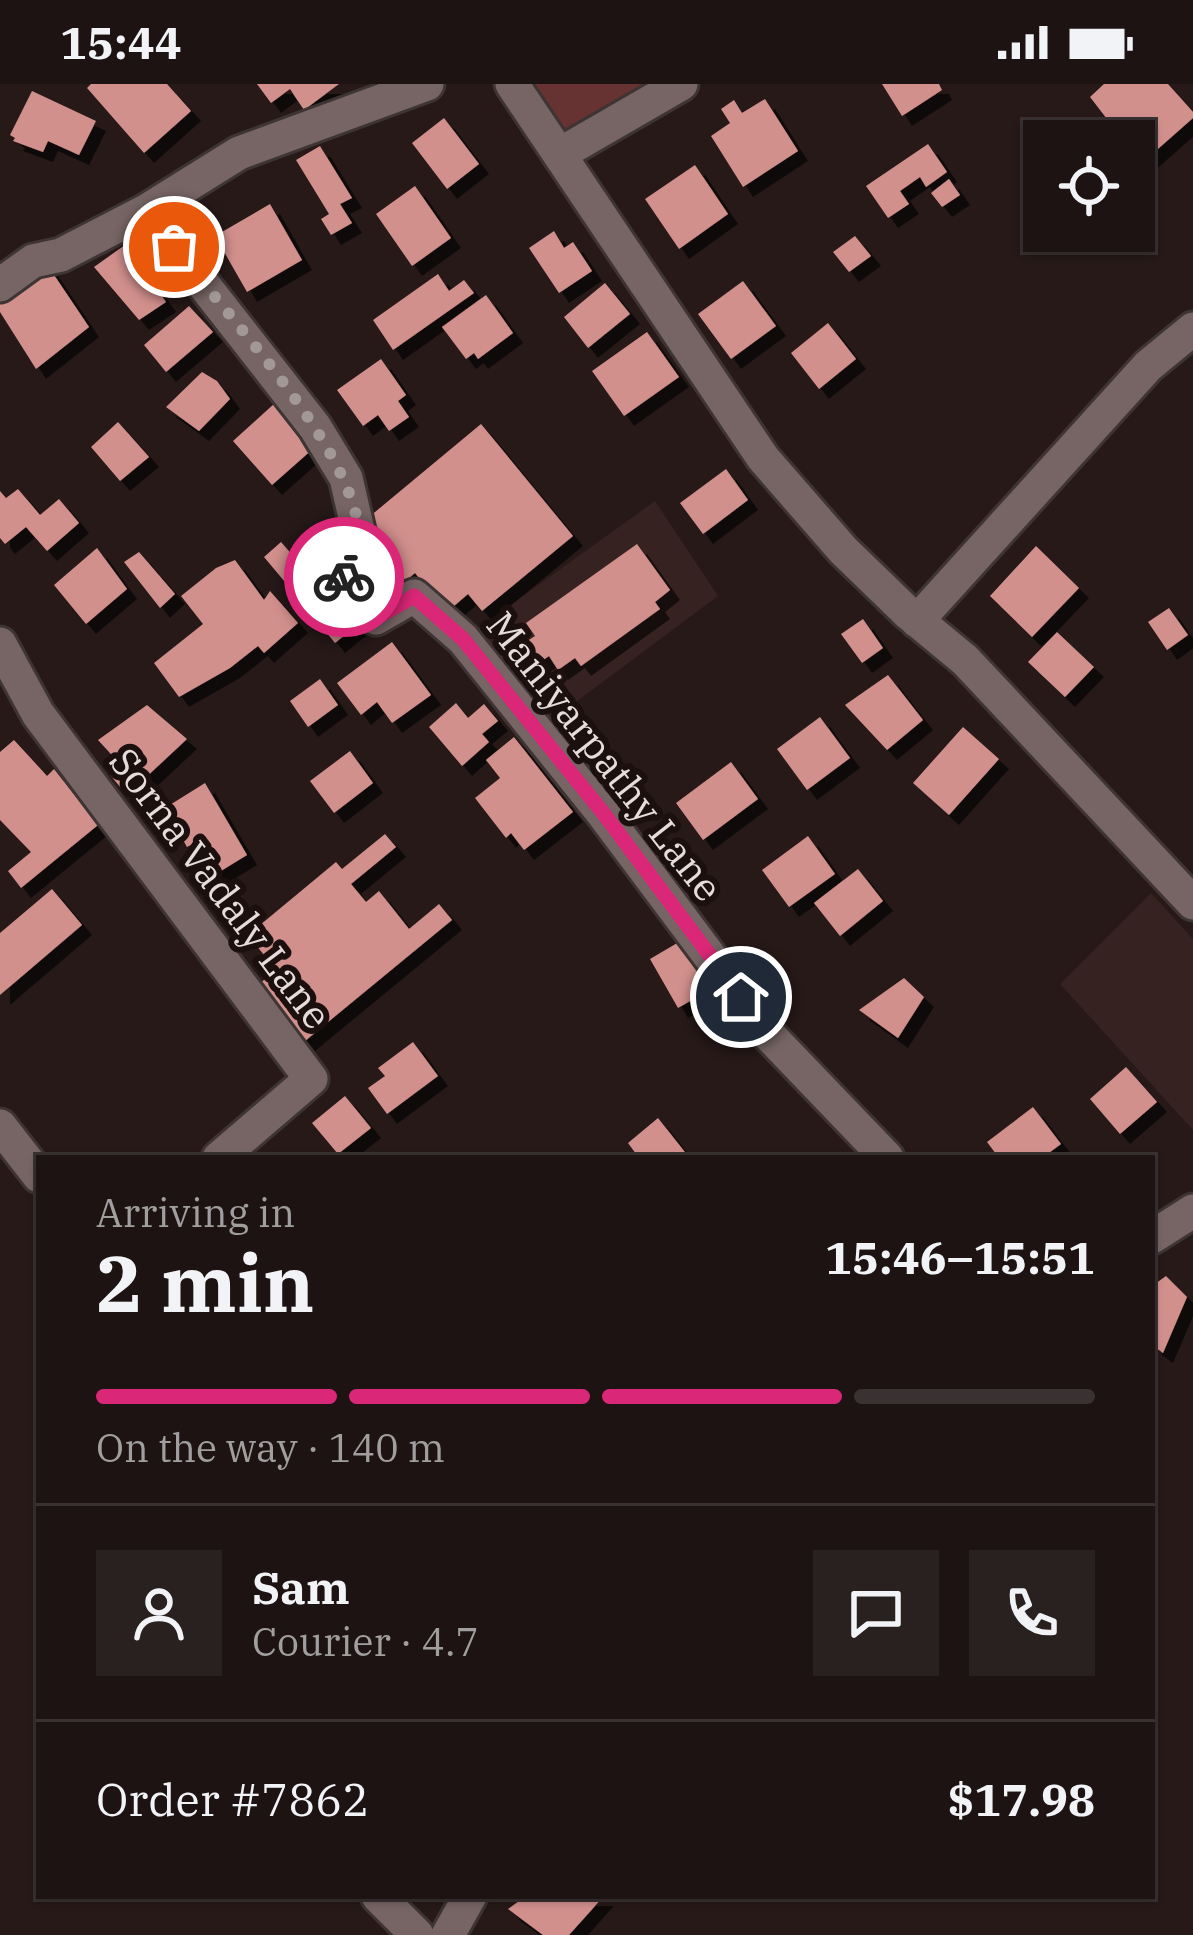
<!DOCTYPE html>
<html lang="en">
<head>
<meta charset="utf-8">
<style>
	:root { --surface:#1c1312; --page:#292020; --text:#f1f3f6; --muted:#a09e9f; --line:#3a3232; --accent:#db2777 }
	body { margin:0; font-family:"IBM Plex Serif",serif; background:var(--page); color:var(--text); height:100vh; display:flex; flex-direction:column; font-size:45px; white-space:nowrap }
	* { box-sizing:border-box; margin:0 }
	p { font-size:39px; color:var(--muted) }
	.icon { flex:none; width:66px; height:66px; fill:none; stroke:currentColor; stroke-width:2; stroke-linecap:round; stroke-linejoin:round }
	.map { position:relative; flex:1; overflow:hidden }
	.drawer { position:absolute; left:36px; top:1071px; width:1119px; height:744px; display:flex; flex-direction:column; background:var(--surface); border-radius:0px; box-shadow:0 3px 9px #0004,0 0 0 3px var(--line) }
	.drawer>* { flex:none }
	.fabs { position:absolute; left:1023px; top:36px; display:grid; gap:24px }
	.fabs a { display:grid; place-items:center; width:132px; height:132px; border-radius:0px; background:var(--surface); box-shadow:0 3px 9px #0004,0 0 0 3px var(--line); font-size:60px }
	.pin { position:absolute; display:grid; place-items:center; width:102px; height:102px; color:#fff; margin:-51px; border:6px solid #fff; border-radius:50%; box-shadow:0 3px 12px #0007 }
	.courier { position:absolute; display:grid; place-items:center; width:120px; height:120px; margin:-60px; border:9px solid #db2777; border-radius:50%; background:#fff; color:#222; box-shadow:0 3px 15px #0007 }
	.summary em { font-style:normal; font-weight:700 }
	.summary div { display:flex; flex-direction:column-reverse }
	.summary { display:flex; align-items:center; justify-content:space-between; height:204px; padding:0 60px }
	h1 { font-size:78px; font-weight:700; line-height:90px }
	.bar { display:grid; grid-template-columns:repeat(4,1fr); gap:18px 12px; align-content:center; height:144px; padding:0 60px }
	.bar i { height:15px; border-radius:9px; background:var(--line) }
	.bar .active { background:var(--accent) }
	.bar p { grid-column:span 4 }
	.line { display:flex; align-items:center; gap:30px; padding:0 60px; border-top:3px solid var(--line) }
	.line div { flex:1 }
	.round { display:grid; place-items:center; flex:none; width:126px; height:126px; border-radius:0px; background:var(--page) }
	.status { display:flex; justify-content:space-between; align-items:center; height:84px; padding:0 60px; background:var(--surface); direction:ltr }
	.status svg { height:33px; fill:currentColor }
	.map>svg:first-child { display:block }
	.built { fill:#362221 }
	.green { fill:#663332 }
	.building { fill:#d2908d; filter:url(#shadow) }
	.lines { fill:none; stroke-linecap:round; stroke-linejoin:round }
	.minor-casing { stroke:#3d3433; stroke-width:39 }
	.minor { stroke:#766564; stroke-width:33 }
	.done { stroke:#a29897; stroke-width:12; stroke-dasharray:0 21.6 }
	.route { stroke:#db2777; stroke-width:15 }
	.labels { text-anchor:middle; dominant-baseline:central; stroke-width:12; stroke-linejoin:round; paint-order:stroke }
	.street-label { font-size:39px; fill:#e5dcdb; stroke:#1c100f }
</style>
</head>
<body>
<div class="status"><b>15:44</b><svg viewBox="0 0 49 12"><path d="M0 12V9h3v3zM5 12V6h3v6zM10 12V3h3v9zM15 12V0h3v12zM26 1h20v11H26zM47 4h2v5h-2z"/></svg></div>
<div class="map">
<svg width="1193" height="1851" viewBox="0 0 1193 1851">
	<defs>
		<filter id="shadow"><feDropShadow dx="10" dy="10" stdDeviation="0" flood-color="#0009"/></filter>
	</defs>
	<rect width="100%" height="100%" fill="#261918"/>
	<path class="built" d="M655,417L718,512L537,647L463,555Z
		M1151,809L1193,855V1046L1060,900Z"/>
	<path class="green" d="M529,0H659L560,70Z"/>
	<path class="building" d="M91,0H167L191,27L144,69L87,4Z
		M257,0H339L304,26L290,5L271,19Z
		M882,0H939L942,6L902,32Z
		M1104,0H1168L1193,28V34L1142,79L1134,70V57H1124L1090,13Z
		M32,7L96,37L79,71L48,57L43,68L13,57L15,54L10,51Z
		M765,15L798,67L743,103L711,52L730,39L721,25L734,16L742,29Z
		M444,34L479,80L447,105L412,59Z
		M928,60L947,88L926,103L920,93L900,107L909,120L888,134L866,102Z
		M320,62L352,114L340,120L352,139L331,151L321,135L329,130L296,76Z
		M695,81L728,130L679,165L645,115Z
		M949,95L960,111L942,123L931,109Z
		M415,102L451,154L412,182L376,130Z
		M270,120L302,176L247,208L215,152Z
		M554,147L564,164L573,158L592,187L559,209L529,164Z
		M139,151L171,196L157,205L166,218L139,236L94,183Z
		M855,152L871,172L849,188L833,168Z
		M48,182L89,243L36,285L0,228V218Z
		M438,190L449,207L464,196L474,209L393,266L373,236Z
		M743,197L776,242L731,275L698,230Z
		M605,199L630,230L588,264L564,233Z
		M486,211L513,249L478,275L474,269L466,275L442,243Z
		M189,222L213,248L166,288L144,261Z
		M828,239L856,275L819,305L791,269Z
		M647,248L679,293L624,332L592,287Z
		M381,275L406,311L398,317L409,333L389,347L378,331L363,342L337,306Z
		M202,288L217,297L230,315L199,347L166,323Z
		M275,319L315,363L272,401L233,357Z
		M118,338L149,373L120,397L91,363Z
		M481,340L573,452L482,527L468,510L447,528L415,489L385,514L362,486L392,461L369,433Z
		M726,385L748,416L703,450L680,419Z
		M18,405L40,431L59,415L79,439L47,467L26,443L5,460L0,454V407L6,414Z
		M281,458L302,482L285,498L264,473Z
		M637,460L670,506L655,518L660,525L581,582L575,574L558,586L549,572L536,581L521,561L535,552L526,539Z
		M1036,462L1079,504L1032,553L990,512Z
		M97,464L127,505L86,540L54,501Z
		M139,468L175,510L160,524L124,478Z
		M235,476L264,516L270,507L298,539L264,569L258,562L230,584L179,613L154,579L203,540L181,512L216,484Z
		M339,520L356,542L335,559L317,537Z
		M1169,524L1188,551L1167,566L1148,538Z
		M863,535L883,564L862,579L841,550Z
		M1057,548L1094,583L1065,613L1028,578Z
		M392,558L431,611L392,639L377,618L361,631L337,599Z
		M888,591L923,636L887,666L845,621Z
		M320,595L338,621L308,643L290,617Z
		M456,619L468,634L484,620L498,637L482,650L489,658L462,682L429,643Z
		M147,621L187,655L127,711L110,691L120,680L98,656Z
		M820,633L850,674L807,706L777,665Z
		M963,643L999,675L949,731L913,699Z
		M514,653L573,728L524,766L511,749L506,754L475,714L500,694L486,676Z
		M14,656L47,692L54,685L98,741L21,804L8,787L31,768L0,736V668Z
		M350,667L373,699L334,729L310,697Z
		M731,678L758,715L703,756L676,719Z
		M205,699L247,771L216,790L197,758L187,763L165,724Z
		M385,750L396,763L351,800L366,818L379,807L409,845L439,820L452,836L305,957L259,900L276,886L248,851L336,778L342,785Z
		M808,752L835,790L789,823L762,786Z
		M858,785L883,817L840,852L814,819Z
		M52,805L82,841L0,911V849Z
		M684,855L713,904L678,924L650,875Z
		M904,894L924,913L898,954L859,926Z
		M413,958L438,992L387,1030L368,1004L385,992L378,984Z
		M1126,983L1157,1018L1120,1050L1090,1015Z
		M345,1012L371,1044L338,1070L312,1039Z
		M1033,1023L1061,1060L1042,1074H999L987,1058Z
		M658,1034L688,1072L685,1074H639L628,1059Z
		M1166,1192L1187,1213L1163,1269L1152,1261V1202Z
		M526,1812H604L569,1851H543L508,1825Z"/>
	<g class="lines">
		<defs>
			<path id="minor" d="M512,0L763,374L843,466L907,528L965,576L1193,819
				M560,70L681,0
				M146,127L315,343L346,394L360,455L342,491L376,534L414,512L463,555L604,731L768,950L887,1074
				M0,201L33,177L61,171L146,127L239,69L427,0
				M917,537L1148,282L1193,245
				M0,560L38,630L311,995L219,1074
				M0,1042L39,1092
				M1152,1153L1193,1127
				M378,1812L417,1851
				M448,1851L470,1812"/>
		</defs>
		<use href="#minor" class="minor-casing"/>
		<use href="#minor" class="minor"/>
	</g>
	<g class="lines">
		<path class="done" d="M174,163C228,232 354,365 359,451C359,465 346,480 344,493"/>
		<path class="route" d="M344,493L376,534L414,512L463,555L604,730L741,913"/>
	</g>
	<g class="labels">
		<g class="street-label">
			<text transform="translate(605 672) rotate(52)">Maniyarpathy Lane</text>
			<text transform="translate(221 804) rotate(53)">Sorna Vadaly Lane</text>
		</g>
	</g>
</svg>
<div class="fabs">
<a><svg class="icon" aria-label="locate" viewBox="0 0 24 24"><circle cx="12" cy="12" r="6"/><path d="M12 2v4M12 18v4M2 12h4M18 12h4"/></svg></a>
</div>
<div class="pin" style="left:174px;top:163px;background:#ea580c"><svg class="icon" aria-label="bag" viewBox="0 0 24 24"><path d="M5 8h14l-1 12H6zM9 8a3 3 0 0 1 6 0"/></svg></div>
<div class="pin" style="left:741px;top:913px;background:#1f2937"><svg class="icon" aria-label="home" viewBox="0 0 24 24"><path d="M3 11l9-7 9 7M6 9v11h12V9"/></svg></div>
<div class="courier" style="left:344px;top:493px"><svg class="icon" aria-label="bike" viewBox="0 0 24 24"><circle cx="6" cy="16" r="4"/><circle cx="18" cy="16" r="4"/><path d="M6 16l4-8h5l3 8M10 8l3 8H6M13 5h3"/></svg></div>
<section class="drawer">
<div class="summary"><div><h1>2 min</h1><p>Arriving in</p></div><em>15:46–15:51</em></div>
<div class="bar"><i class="active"></i><i class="active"></i><i class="active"></i><i></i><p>On the way · 140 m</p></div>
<div class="line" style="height:216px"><a class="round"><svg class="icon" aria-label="person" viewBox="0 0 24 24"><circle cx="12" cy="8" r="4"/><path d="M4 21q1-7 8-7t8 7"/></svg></a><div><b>Sam</b><p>Courier · 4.7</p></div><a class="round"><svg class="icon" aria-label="chat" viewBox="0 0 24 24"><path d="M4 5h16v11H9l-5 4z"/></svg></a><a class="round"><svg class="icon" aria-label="phone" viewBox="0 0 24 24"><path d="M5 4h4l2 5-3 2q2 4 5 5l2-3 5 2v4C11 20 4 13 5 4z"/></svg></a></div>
<div class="line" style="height:156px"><div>Order #7862</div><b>$17.98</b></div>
</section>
</div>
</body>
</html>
